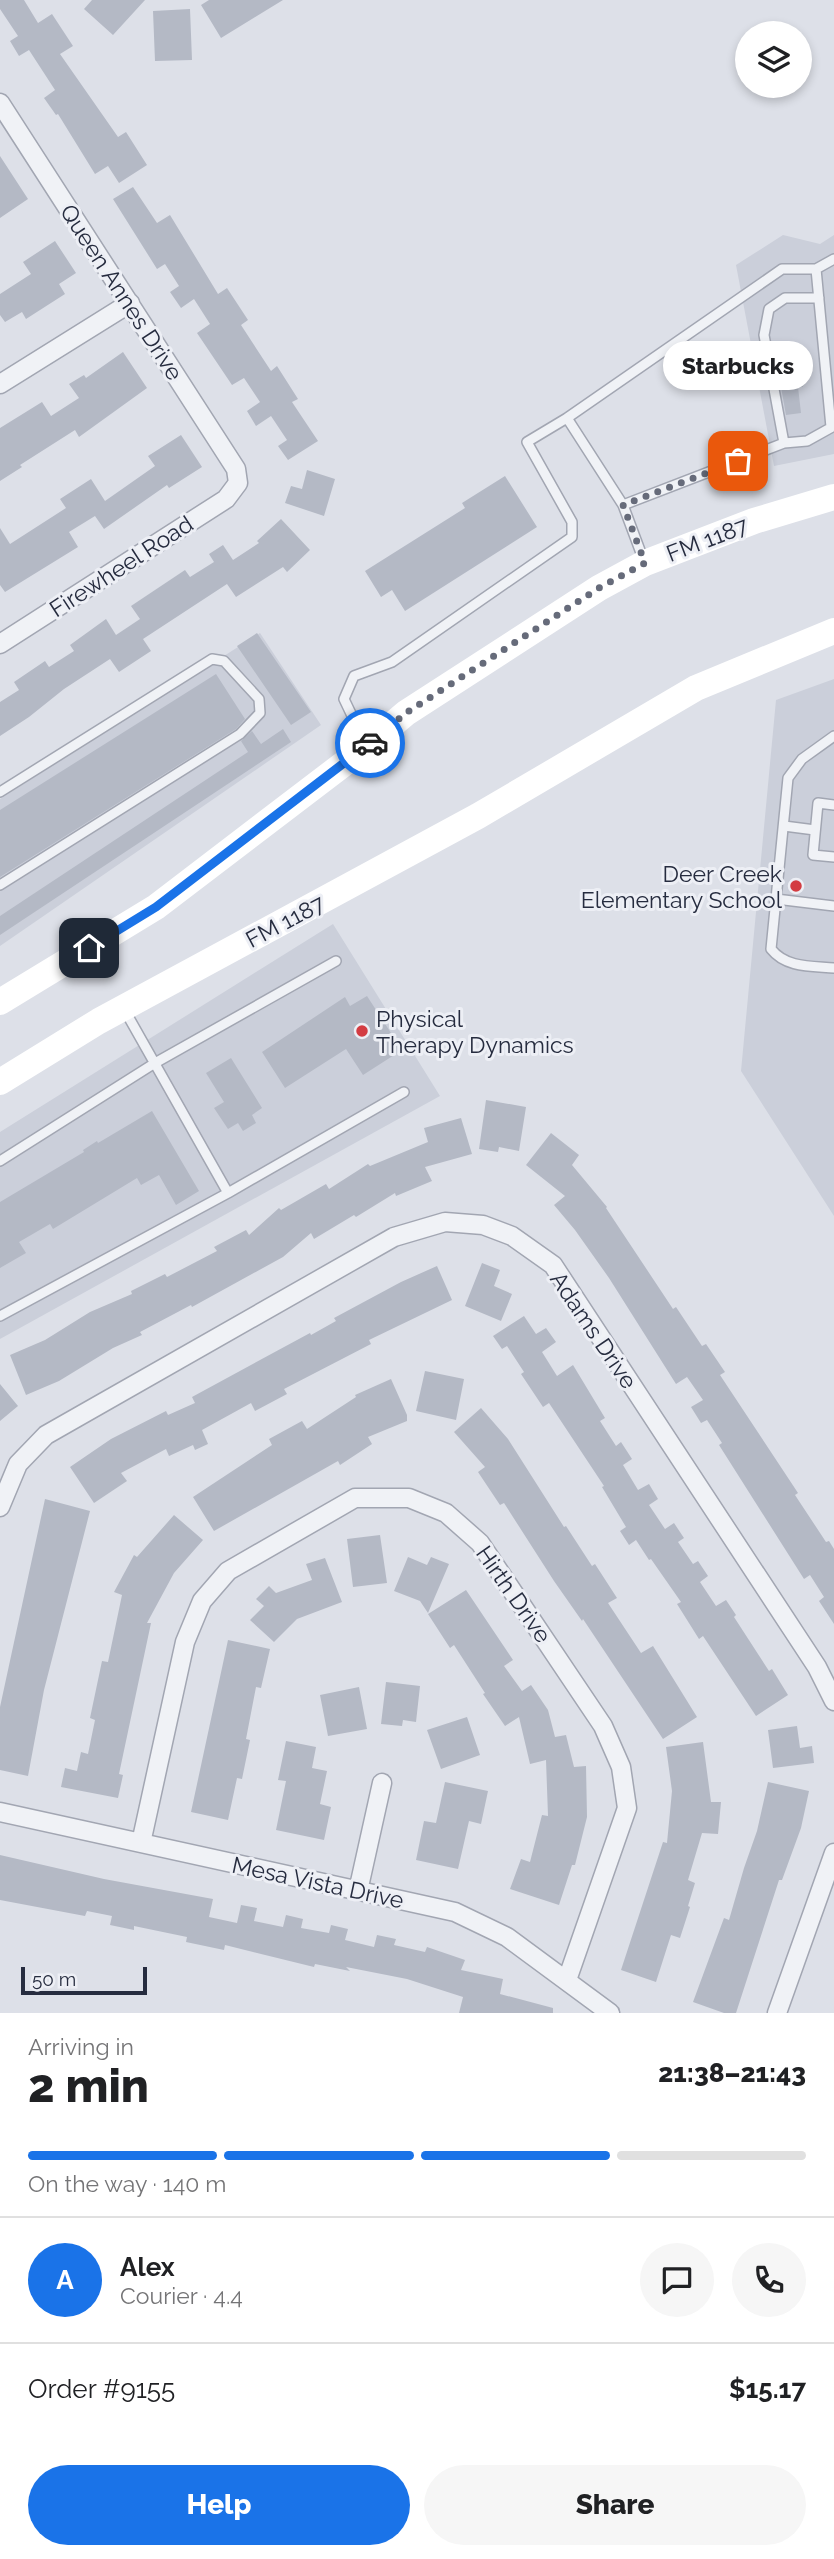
<!DOCTYPE html>
<html lang="en">
<head>
<meta charset="utf-8">
<style>
	:root { --surface:#fff; --page:#f6f6f6; --text:#202124; --muted:#757577; --line:#e0e0e0; --accent:#1a73e8 }
	body { margin:0; font-family:Raleway,sans-serif; background:var(--page); color:var(--text); height:100vh; display:flex; flex-direction:column; font-size:26px; white-space:nowrap }
	* { box-sizing:border-box; margin:0 }
	p { font-size:23px; color:var(--muted) }
	.icon { flex:none; width:38px; height:38px; fill:none; stroke:currentColor; stroke-width:2; stroke-linecap:round; stroke-linejoin:round }
	.map { position:relative; height:2013px; overflow:hidden }
	.side { display:flex; flex-direction:column; background:var(--surface); flex:1 }
	.side>* { flex:none }
	.tools { position:absolute; left:735px; top:21px; display:grid; gap:14px }
	.tools a { display:grid; place-items:center; width:77px; height:77px; border-radius:50%; background:var(--surface); box-shadow:0 4px 10px #0003; font-size:35px }
	.scale { position:absolute; left:21px; bottom:18px; width:126px; box-sizing:border-box; padding-left:7px; border:4px solid #262c3f; border-top:0; font-size:19px; line-height:24px; white-space:nowrap; color:#262c3f; -webkit-text-stroke:5px #edeff5; paint-order:stroke }
	.pin { position:absolute; display:grid; place-items:center; width:60px; height:60px; color:#fff; margin:-30px; border-radius:14px; box-shadow:0 4px 10px #0006 }
	.courier { position:absolute; display:grid; place-items:center; width:70px; height:70px; margin:-35px; border:5px solid #1a73e8; border-radius:50%; background:#fff; color:#222; box-shadow:0 2px 9px #0007 }
	.bubble { position:absolute; height:49px; border-radius:24px; background:var(--surface); box-shadow:0 4px 10px #0003; font-size:23px; font-weight:800; line-height:49px; text-align:center }
	.summary em { font-style:normal; font-weight:800 }
	.summary div { display:flex; flex-direction:column-reverse }
	.summary { display:flex; align-items:center; justify-content:space-between; height:119px; padding:0 28px }
	h1 { font-size:46px; font-weight:800; line-height:52px }
	.bar { display:grid; grid-template-columns:repeat(4,1fr); gap:10px 7px; align-content:center; height:84px; padding:0 28px }
	.bar i { height:9px; border-radius:5px; background:var(--line) }
	.bar .current { background:var(--accent) }
	.bar p { grid-column:span 4 }
	.line { display:flex; align-items:center; gap:18px; padding:0 28px; border-top:2px solid var(--line) }
	.line div { flex:1 }
	.round { display:grid; place-items:center; flex:none; width:74px; height:74px; border-radius:37px; background:var(--page) }
	.primary-button { display:flex; gap:14px; margin-top:auto; padding:14px 28px }
	.primary-button a { flex:1; height:80px; border-radius:42px; background:var(--accent); color:#fff; font-size:28px; font-weight:800; line-height:80px; text-align:center }
	.primary-button a+a { background:var(--page); color:var(--text) }
	.map>svg:first-child { display:block }
	.built { fill:#cbcfda }
	.building { fill:#b4b9c5 }
	.lines { fill:none; stroke-linecap:round; stroke-linejoin:round }
	.service-casing { stroke:#a2a6b2; stroke-width:12 }
	.minor-casing { stroke:#a2a6b2; stroke-width:21 }
	.service { stroke:#f0f2f6; stroke-width:9 }
	.minor { stroke:#f0f2f6; stroke-width:18 }
	.secondary { stroke:#fff; stroke-width:26 }
	.done { stroke:#666b7a; stroke-width:7; stroke-dasharray:0 12.6 }
	.route { stroke:#1a73e8; stroke-width:9 }
	.poi-dot { fill:#d33c42; stroke:#edeff5; stroke-width:2.5 }
	.labels { text-anchor:middle; dominant-baseline:central; stroke-width:6; stroke-linejoin:round; paint-order:stroke }
	.street-label { font-size:23px; fill:#262c3f; stroke:#edeff5 }
	.poi-label { font-size:23px; fill:#262c3f; stroke:#edeff5; text-anchor:end }
</style>
</head>
<body>
<div class="map">
<svg width="834" height="2013" viewBox="0 0 834 2013">
	<rect width="100%" height="100%" fill="#dde0e8"/>
	<path class="built" d="M783,235L820,244L834,235V454L774,466L736,265Z
		M260,633L321,725L0,946V799Z
		M834,679V1216L741,1071L776,700Z
		M333,924L440,1096L0,1339V1132Z"/>
	<path class="building" d="M0,0H24L38,23L52,14L73,46L60,54L118,137L126,132L147,165L119,183L108,166L95,174L58,114L56,115L44,98L55,90L29,50L19,56L10,41L18,36L0,9Z
		M92,0H145L113,35L84,9Z
		M209,0H283L221,38L201,5Z
		M190,9L192,60L155,61L153,11Z
		M0,156L28,199L0,218Z
		M133,187L157,223L170,215L218,294L227,288L248,320L241,325L271,371L277,366L298,399L292,402L318,441L288,460L278,446L287,440L271,416L256,426L247,411L260,402L244,378L232,385L197,333L210,324L194,299L181,308L170,292L179,286L165,264L157,269L113,199Z
		M55,241L76,273L59,284L65,294L26,319L22,312L5,322L0,315V294L31,274L23,262Z
		M123,352L147,388L79,437L75,430L20,465L22,467L0,481V428L42,402L51,416L79,398L69,384L84,375L86,378Z
		M793,357L794,367L799,366L803,387H798L801,413L786,415L776,359Z
		M181,435L202,467L169,488L167,485L104,529L95,516L69,532L78,547L5,592L0,585V528L10,544L66,508L60,499L91,479L105,501L155,466L148,456Z
		M307,470L335,479L324,516L285,503L291,486L302,489Z
		M505,476L537,527L405,611L392,590L381,597L365,571L465,508L462,503Z
		M281,519L310,550L287,572L283,567L236,597L227,584L143,639L151,651L119,672L110,659L64,689L29,717L0,736V702L19,690L14,682L45,661L49,667L74,651L70,645L106,619L116,635L140,619L131,606L185,570L190,577L214,562L209,554L223,545L233,560L259,543L257,541Z
		M257,633L311,712L291,725L237,646Z
		M216,674L245,719L236,729L0,877V810Z
		M283,729L291,742L0,935V916L248,752L241,741L252,731L261,744Z
		M367,996L402,1050L363,1075L346,1049L285,1088L262,1052L345,997L350,1006Z
		M231,1058L262,1108L252,1115L256,1123L243,1131L238,1123L228,1129L214,1108L224,1102L206,1073Z
		M486,1100L526,1107L519,1151L499,1147L498,1152L479,1149Z
		M152,1111L199,1191L176,1205L159,1175L141,1185L137,1178L53,1229L50,1224L19,1242L26,1253L0,1268V1202L84,1152L83,1150L97,1141L98,1143Z
		M461,1118L472,1154L425,1167L432,1181L396,1196L395,1193L356,1217L354,1215L314,1239L311,1233L283,1257L192,1307L191,1305L140,1332L142,1335L113,1348L59,1381L26,1395L10,1355L45,1340L90,1312L132,1294L131,1291L165,1274L167,1277L217,1251L214,1247L246,1230L249,1235L279,1208L281,1210L326,1184L329,1189L368,1164L370,1166L428,1142L424,1128Z
		M551,1133L579,1155L572,1165L607,1207L606,1208L673,1309L676,1307L702,1346L706,1344L725,1372L720,1375L798,1493L795,1495L826,1542L829,1541L834,1549V1624L819,1601L824,1597L810,1575L804,1579L719,1445L722,1443L707,1420L701,1423L691,1407L703,1400L687,1377L676,1384L609,1278L575,1230L554,1205L565,1196L526,1165Z
		M482,1263L500,1270L494,1286L512,1294L501,1321L465,1306Z
		M437,1266L452,1300L369,1340L371,1344L284,1389L287,1394L255,1411L251,1403L202,1430L208,1444L195,1450L193,1445L169,1456L166,1449L121,1473L127,1481L94,1503L70,1467L111,1439L166,1411L168,1415L195,1403L192,1397L310,1333L311,1335L336,1321L334,1318L401,1282Z
		M524,1316L536,1334L546,1328L556,1342L542,1352L557,1376L573,1365L605,1418L600,1421L616,1446L621,1442L632,1459L623,1465L638,1490L649,1484L658,1499L649,1505L665,1529L674,1523L684,1538L678,1542L693,1564L698,1561L708,1576L700,1582L716,1606L726,1600L736,1615L734,1617L769,1671L772,1669L788,1695L756,1716L703,1636L699,1639L677,1604L681,1602L651,1559L649,1560L636,1540L629,1545L620,1531L626,1527L602,1487L604,1486L549,1403L543,1407L521,1374L524,1372L507,1346L502,1349L493,1336Z
		M425,1371L464,1379L456,1420L416,1411Z
		M391,1379L407,1415V1421L368,1437L372,1444L340,1465L338,1461L214,1531L193,1497L272,1445L269,1439L302,1421L307,1429L356,1397L355,1395Z
		M0,1384L18,1406L0,1421Z
		M481,1408L508,1439L564,1527L566,1526L592,1566L595,1564L617,1598L608,1603L641,1653L653,1646L697,1717L663,1739L583,1619L582,1621L554,1581L504,1503L500,1505L478,1472L485,1467L454,1432Z
		M45,1499L90,1511L44,1690L28,1776L0,1770V1707Z
		M174,1515L203,1540L174,1573L147,1623H151L119,1774L123,1775L118,1798L61,1787L65,1768L77,1771L81,1752L88,1754L95,1720L90,1718L102,1661L108,1662L122,1595L114,1592L134,1555L137,1557Z
		M380,1535L387,1583L353,1587L347,1539Z
		M408,1557L427,1565L431,1557L449,1564L428,1613L420,1601L394,1591Z
		M325,1558L342,1602L297,1619L274,1642L250,1620L264,1606L256,1599L269,1586L276,1593L312,1580L306,1564Z
		M466,1590L513,1660L504,1666L522,1691L531,1685L548,1710L555,1737L566,1735L574,1767L586,1766L587,1817L575,1865H572L559,1905L510,1889L521,1859L530,1862L542,1815L548,1816L546,1760L530,1764L519,1717L505,1726L483,1694L485,1693L454,1645L450,1648L428,1614Z
		M228,1640L270,1649L261,1688L256,1687L246,1739L250,1740L242,1779L237,1778L228,1820L191,1812Z
		M386,1682L420,1686L416,1722L403,1720L402,1726L381,1724Z
		M359,1687L367,1729L328,1736L320,1695Z
		M467,1717L480,1755L441,1769L427,1730Z
		M797,1726L800,1748L812,1746L814,1763L773,1768L768,1730Z
		M286,1741L316,1747L312,1768L327,1771L320,1804L331,1807L324,1840L276,1830L286,1781L278,1780Z
		M703,1742L711,1802H721L718,1834L702,1833L688,1880L695,1883L688,1906L690,1907L680,1938L671,1935L656,1982L621,1970L663,1842L667,1843L672,1791L666,1747Z
		M445,1782L488,1791L481,1824L469,1821L458,1869L416,1860L424,1821L436,1823Z
		M768,1782L809,1791L801,1828L782,1880H779L736,2013H724L693,2002L724,1918L729,1920L744,1868L757,1831Z
		M0,1855L104,1879L213,1899L209,1917L237,1923L241,1905L257,1908L254,1921L283,1927L286,1915L303,1919L301,1928L329,1933L331,1925L348,1929L345,1940L374,1947L377,1935L396,1939L394,1945L425,1952L427,1947L465,1960L461,1970L503,1979L500,1994L553,2008V2013H459L463,1997L407,1979L346,1967L350,1971L315,1964L314,1967L225,1945L224,1950L186,1942L187,1937L134,1926V1930L110,1925L112,1916L87,1911L85,1916L0,1900Z"/>
	<g class="lines">
		<defs>
			<path id="service" d="M816,269L834,259
				M567,418L782,269H816L831,427
				M784,443L764,335L769,309L785,298H819
				M623,505L644,561
				M834,736L802,759L788,778L771,949C786,968 811,966 834,968
				M365,743L344,699L354,676L392,662L572,537V522L527,442L567,418L623,505L784,443L807,441L834,426
				M0,792L212,659L224,661L259,699L260,713L240,734L0,885
				M834,805L818,803L813,855L834,857
				M784,826L815,830
				M776,899L834,906
				M124,1009L228,1193
				M0,1161L155,1063L336,961
				M0,1316L228,1193L404,1092"/>
			<path id="minor" d="M0,103L236,469L238,483L226,499L0,644
				M0,384L130,303
				M0,1507L18,1464L46,1435L394,1237L445,1222L483,1225L512,1236L553,1265L817,1667L834,1701
				M0,1812L455,1912L507,1937L610,2013
				M141,1843L185,1642L202,1601L228,1571L355,1498H409L446,1513L480,1543L603,1726L621,1767L627,1808L567,1980
				M358,1891L382,1783
				M777,2013L834,1853"/>
		</defs>
		<use href="#service" class="service-casing"/>
		<use href="#minor" class="minor-casing"/>
		<use href="#service" class="service"/>
		<use href="#minor" class="minor"/>
		<path class="secondary" d="M0,1002L156,907L367,746L406,713L599,588L645,563L754,521L834,497
			M0,1082L99,1021L478,816L696,688L834,631"/>
	</g>
	<g class="lines">
		<path class="done" d="M370,743L406,713L599,588L645,563L623,505L738,461"/>
		<path class="route" d="M89,948L156,907L370,743"/>
	</g>
	<g class="poi-dot">
		<circle cx="796" cy="886" r="7"/>
		<circle cx="362" cy="1031" r="7"/>
	</g>
	<g class="labels">
		<g class="street-label">
			<text transform="translate(122 292) rotate(57)">Queen Annes Drive</text>
			<text transform="translate(707 539) rotate(-21)">FM 1187</text>
			<text transform="translate(121 566) rotate(-33)">Firewheel Road</text>
			<text transform="translate(285 921) rotate(-28)">FM 1187</text>
			<text transform="translate(594 1330) rotate(56)">Adams Drive</text>
			<text transform="translate(514 1594) rotate(55)">Hirth Drive</text>
			<text transform="translate(318 1882) rotate(12)">Mesa Vista Drive</text>
		</g>
		<g class="poi-label">
			<text x="782" y="873">Deer Creek<tspan x="782" dy="26">Elementary School</tspan></text>
			<text x="376" y="1018" text-anchor="start">Physical<tspan x="376" dy="26">Therapy Dynamics</tspan></text>
		</g>
	</g>
</svg>
<div class="tools">
<a><svg class="icon" aria-label="layers" viewBox="0 0 24 24"><path d="M12 4l9 5-9 5-9-5zM3 14l9 5 9-5"/></svg></a>
</div>
<div class="scale">50 m</div>
<div class="pin" style="left:738px;top:461px;background:#ea580c"><svg class="icon" aria-label="bag" viewBox="0 0 24 24"><path d="M5 8h14l-1 12H6zM9 8a3 3 0 0 1 6 0"/></svg></div>
<div class="pin" style="left:89px;top:948px;background:#1f2937"><svg class="icon" aria-label="home" viewBox="0 0 24 24"><path d="M3 11l9-7 9 7M6 9v11h12V9"/></svg></div>
<div class="courier" style="left:370px;top:743px"><svg class="icon" aria-label="car" viewBox="0 0 24 24"><path d="M5 17H2v-5l4-1 3-4h7l3 4 3 1v5h-3M9 17h6M6 11h13"/><circle cx="7" cy="17" r="2"/><circle cx="17" cy="17" r="2"/></svg></div>
<div class="bubble" style="left:663px;top:341px;width:150px">Starbucks</div>
</div>
<section class="side">
<div class="summary"><div><h1>2 min</h1><p>Arriving in</p></div><em>21:38–21:43</em></div>
<div class="bar"><i class="current"></i><i class="current"></i><i class="current"></i><i></i><p>On the way · 140 m</p></div>
<div class="line" style="height:126px"><b class="round" style="background:var(--accent);color:#fff">A</b><div><b>Alex</b><p>Courier · 4.4</p></div><a class="round"><svg class="icon" aria-label="chat" viewBox="0 0 24 24"><path d="M4 5h16v11H9l-5 4z"/></svg></a><a class="round"><svg class="icon" aria-label="phone" viewBox="0 0 24 24"><path d="M5 4h4l2 5-3 2q2 4 5 5l2-3 5 2v4C11 20 4 13 5 4z"/></svg></a></div>
<div class="line" style="height:91px"><div>Order #9155</div><b>$15.17</b></div>
<div class="primary-button"><a>Help</a><a>Share</a></div>
</section>
</body>
</html>
